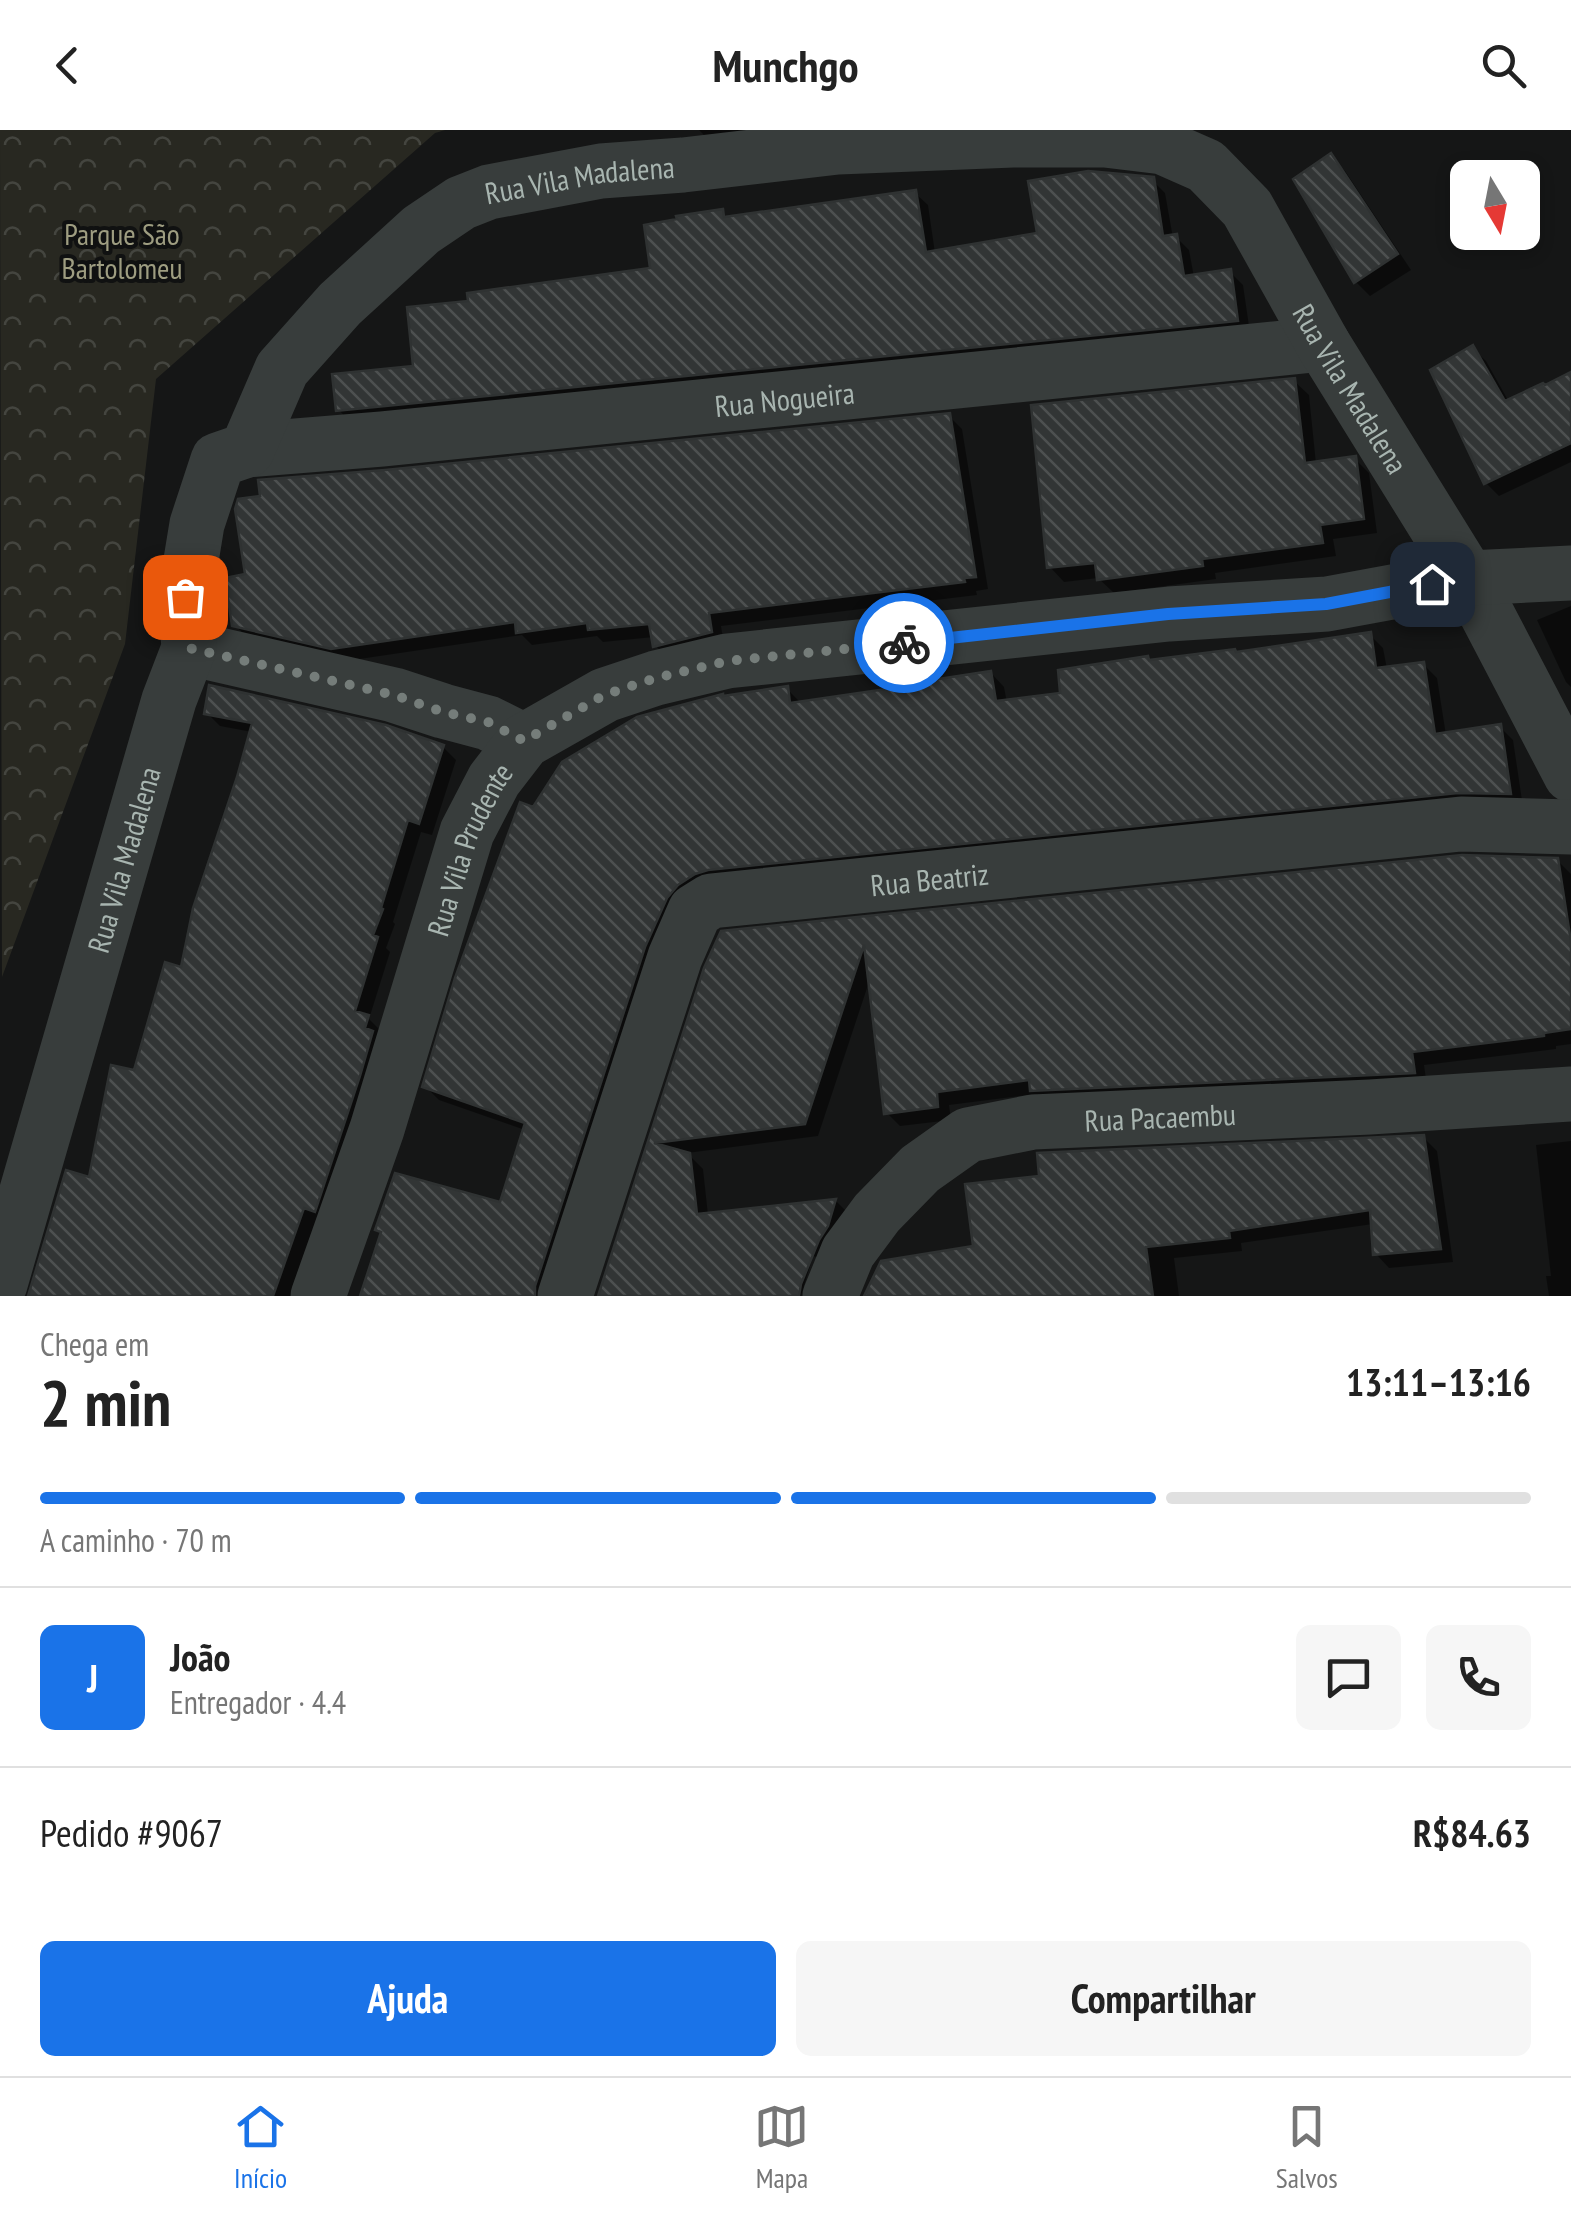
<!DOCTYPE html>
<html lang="pt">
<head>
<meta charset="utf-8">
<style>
	:root { --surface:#fff; --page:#f6f6f6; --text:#222; --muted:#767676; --line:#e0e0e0; --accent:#1a73e8 }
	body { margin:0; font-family:"PT Sans Narrow",sans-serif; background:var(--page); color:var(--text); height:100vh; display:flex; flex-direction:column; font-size:38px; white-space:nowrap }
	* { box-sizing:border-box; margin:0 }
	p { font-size:32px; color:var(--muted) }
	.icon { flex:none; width:55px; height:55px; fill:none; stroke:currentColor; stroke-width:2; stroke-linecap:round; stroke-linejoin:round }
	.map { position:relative; height:1166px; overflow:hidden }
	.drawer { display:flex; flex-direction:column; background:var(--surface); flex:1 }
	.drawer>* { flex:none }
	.needle { width:65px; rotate:170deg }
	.controls { position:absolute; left:1450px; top:30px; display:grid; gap:20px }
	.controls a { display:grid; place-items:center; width:90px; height:90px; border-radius:15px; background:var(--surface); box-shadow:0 5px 15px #0003; font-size:50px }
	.pin { position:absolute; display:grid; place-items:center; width:85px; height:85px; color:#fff; margin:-42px; border-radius:20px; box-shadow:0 5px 15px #0006 }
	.courier { position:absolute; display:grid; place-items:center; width:100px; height:100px; margin:-50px; border:8px solid #1a73e8; border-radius:50%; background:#fff; color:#222; box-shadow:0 2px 12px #0007 }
	.summary em { font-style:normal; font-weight:800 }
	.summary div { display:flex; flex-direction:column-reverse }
	.summary { display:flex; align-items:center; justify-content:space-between; height:170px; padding:0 40px }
	h1 { font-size:65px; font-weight:800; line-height:75px }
	.bar { display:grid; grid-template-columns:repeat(4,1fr); gap:15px 10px; align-content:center; height:120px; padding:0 40px }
	.bar i { height:12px; border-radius:8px; background:var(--line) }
	.bar .on { background:var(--accent) }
	.bar p { grid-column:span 4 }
	.line { display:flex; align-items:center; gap:25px; padding:0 40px; border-top:2px solid var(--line) }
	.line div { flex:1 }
	.round { display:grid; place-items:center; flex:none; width:105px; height:105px; border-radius:15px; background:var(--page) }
	.action { display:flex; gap:20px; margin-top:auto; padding:20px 40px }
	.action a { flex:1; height:115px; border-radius:15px; background:var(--accent); color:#fff; font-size:40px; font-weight:800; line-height:115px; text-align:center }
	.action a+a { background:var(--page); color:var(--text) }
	header { display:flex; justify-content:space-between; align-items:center; height:130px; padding:0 40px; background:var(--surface); font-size:45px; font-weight:800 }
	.menu { display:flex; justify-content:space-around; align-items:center; height:140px; border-top:2px solid var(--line); background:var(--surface); font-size:28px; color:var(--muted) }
	.menu a { display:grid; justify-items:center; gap:5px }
	.menu .on { color:var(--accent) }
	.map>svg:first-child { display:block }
	.forest { fill:url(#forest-crowns) }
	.shadow { fill:#0007 }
	.building { fill:url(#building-back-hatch); stroke:#2f3232; stroke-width:2.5 }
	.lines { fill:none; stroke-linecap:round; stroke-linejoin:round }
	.minor { stroke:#383d3c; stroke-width:55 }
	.done { stroke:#757d7a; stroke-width:10; stroke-dasharray:0 18 }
	.route { stroke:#1a73e8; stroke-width:12 }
	.labels { text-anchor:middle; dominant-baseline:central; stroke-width:8; stroke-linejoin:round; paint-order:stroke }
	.street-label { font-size:30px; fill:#a8b5b0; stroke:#101111 }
	.park-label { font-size:30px; fill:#9e9d81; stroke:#101111 }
</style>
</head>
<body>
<header><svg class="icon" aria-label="back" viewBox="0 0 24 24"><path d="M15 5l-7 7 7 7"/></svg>Munchgo<svg class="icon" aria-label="search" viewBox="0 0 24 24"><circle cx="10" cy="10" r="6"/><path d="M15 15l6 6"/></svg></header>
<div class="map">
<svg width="1571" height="1166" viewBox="0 0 1571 1166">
	<defs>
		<pattern id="forest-crowns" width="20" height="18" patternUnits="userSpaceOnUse" patternTransform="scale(2.5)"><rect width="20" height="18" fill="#282821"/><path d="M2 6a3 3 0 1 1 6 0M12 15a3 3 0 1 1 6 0" fill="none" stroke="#44453f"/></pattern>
		<pattern id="building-back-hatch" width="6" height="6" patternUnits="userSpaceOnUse" patternTransform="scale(2.5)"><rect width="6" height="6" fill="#323535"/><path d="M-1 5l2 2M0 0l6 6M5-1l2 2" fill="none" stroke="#4d5050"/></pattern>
	</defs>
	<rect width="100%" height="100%" fill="#151616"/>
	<path class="forest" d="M0,0H445L435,3L156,249L125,514L2,847Z"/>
	<path class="shadow" d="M699,0H763L707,8Z
		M1330,26L1345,41L1411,140L1370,166L1356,152Z
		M1152,50L1165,63L1173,108L1176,107L1189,120L1194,147L1230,142L1243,155L1250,203L351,293L339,280L415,238L471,173L653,140L722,82L729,89L915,63L928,75L935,123L1039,105Z
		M1472,218L1486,231L1509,272L1545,258L1571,245V332L1499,366L1486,353L1433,241Z
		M1294,251L1309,265L1316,334L1355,329L1369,343L1377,403L1333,409L1336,426L1215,443L1216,449L1114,463L1098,448L1064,452L1050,437Z
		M949,286L962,299L988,459L976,461L977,465L721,496L724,515L668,528L655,515L654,507L603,512L597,506L532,515L522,505L346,531L248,508L235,495Z
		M1571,476V557L1566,552L1537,490Z
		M1370,505L1383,518L1387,539L1423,534L1437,548L1446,605L1500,597L1513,610L1523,677L722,753L550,1166H363L383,1104L377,1099L501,1075L525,1000L439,970L425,956L534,680L787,559L802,574L991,543L1004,557L1007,573L1063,565L1151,532L1237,525Z
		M207,583L443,617L456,630L432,705L421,702L393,792L395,794L386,818L390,822L369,889L381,901L385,917L317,1090L291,1166H31L91,1050L136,942L183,840L252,602L220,596Z
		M1557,730L1571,744V914L1556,916V919L1424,935L1427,956L1046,974L1036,964L949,975L951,990L900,996L886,982L870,849L818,1006L687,1023L703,1039L708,1085L836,1071L849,1084L829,1131L813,1126L801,1166H600L723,804Z
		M1423,1007L1437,1021L1453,1132L1389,1138L1376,1124L1373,1094L1241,1113L1242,1121L1174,1128L1179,1166H881L975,1118Z
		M1571,1011V1166H1549L1546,1146H1551L1536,1015Z"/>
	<path class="building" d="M1331,23L1398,124L1354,153L1293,49Z
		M1088,41L1154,47L1163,106L1177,104L1184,146L1231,139L1238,191L336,281L332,244L413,236L407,177L468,171L467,163L650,138L644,95L677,89L676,86L723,79L724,87L916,60L926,122L1037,103L1028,51Z
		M1473,215L1505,271L1543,253L1545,255L1571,242V313L1484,354L1430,240Z
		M1295,248L1305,333L1356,326L1364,389L1320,395L1323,413L1202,429L1203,436L1097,450L1095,433L1047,438L1031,275Z
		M950,283L976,447L964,448L965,452L709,483L712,502L653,517L649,494L588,500L587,493L516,503L515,492L331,519L232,496L225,448L245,444L235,379L238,369L260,366L258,350L385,340Z
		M1371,502L1376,538L1424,532L1435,604L1501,594L1511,664L1458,663L708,740L695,744L678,755L667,768L645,817L535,1156V1166H360L381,1102L375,1100L395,1043L500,1072L525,993L422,957L455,848L520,672L533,677L562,632L637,587L723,564V566L788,556L790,573L907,556L906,554L991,541L996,571L1060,563L1058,540L1148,526L1149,530L1235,519L1236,522Z
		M209,555L386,595L444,615L419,694L408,690L381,778L383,779L373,805L378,807L355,881L369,885L365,898L373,901L360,946L315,1082L304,1078L273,1166H28L66,1040L89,1047L111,935L134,940L165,832L181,837L193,778L237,647L252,593L204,584Z
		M1462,725L1558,728L1571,812V899L1544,903V906L1412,922L1415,943L1030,961L1029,950L937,962L938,977L884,984L864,815L805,994L654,1013L690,1023L697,1084L836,1069L828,1096L819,1110L801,1154L799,1166H598L704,838L721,801Z
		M1424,1005L1441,1119L1373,1125L1370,1080L1229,1101L1230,1108L1146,1117L1153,1166H864L881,1131L973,1116L965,1054L1039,1046L1037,1023Z"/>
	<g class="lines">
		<g class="minor">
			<path id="s1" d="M247,320L382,309L1323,214"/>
			<path d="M189,518L394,565L443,581L488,593L524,611"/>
			<path id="s2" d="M0,1154L169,570L189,518L185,467L197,394L218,330L247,320L282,239L340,174L421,100L461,73L489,62L601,41L683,35L838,17L1013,10H1105L1163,17L1206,36L1247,78L1323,214L1468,448L1571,645"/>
			<path id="s3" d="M318,1166L377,999L467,702L494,650L524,611L605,565L656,548L727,531L1169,484L1327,474L1468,448L1571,443"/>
			<path id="s4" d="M565,1166L675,827L695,781L711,771L1461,694L1571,697"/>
			<path id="s5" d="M830,1166L848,1122L877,1083L920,1039L968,1005L1033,992L1370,977L1571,964"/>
		</g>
	</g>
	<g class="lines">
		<path class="done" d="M185,467L189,518L394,565L443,582L488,592L524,611L604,565L656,548L728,531L904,513"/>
		<path class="route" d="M904,513L1168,484L1326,474L1432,454"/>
	</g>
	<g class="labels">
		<g class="street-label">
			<text stroke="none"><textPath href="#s2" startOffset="1342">Rua Vila Madalena</textPath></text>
			<text stroke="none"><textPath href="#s2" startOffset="2242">Rua Vila Madalena</textPath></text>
			<text stroke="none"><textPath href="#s1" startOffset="540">Rua Nogueira</textPath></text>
			<text stroke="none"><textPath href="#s3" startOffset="472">Rua Vila Prudente</textPath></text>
			<text stroke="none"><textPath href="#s2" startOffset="442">Rua Vila Madalena</textPath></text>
			<text stroke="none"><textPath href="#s4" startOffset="645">Rua Beatriz</textPath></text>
			<text stroke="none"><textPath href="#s5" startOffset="410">Rua Pacaembu</textPath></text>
		</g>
		<g class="park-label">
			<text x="122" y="103">Parque São<tspan x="122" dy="34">Bartolomeu</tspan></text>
		</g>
	</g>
</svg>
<div class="controls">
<a><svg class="needle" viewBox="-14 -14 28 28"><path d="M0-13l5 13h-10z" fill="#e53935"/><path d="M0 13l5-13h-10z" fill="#767676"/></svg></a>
</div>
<div class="pin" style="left:185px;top:467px;background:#ea580c"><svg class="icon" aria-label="bag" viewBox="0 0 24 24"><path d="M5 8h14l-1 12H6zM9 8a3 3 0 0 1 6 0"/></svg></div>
<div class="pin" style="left:1432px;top:454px;background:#1f2937"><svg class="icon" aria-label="home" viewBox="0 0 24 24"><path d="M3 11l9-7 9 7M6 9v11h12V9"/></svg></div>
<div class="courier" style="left:904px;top:513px"><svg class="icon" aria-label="bike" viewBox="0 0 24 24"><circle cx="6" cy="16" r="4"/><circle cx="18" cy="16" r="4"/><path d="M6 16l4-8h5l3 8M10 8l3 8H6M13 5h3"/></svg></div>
</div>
<section class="drawer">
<div class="summary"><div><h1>2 min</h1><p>Chega em</p></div><em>13:11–13:16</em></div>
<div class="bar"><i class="on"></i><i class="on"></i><i class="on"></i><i></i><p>A caminho · 70 m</p></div>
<div class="line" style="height:180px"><b class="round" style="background:var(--accent);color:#fff">J</b><div><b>João</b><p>Entregador · 4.4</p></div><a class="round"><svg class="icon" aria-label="chat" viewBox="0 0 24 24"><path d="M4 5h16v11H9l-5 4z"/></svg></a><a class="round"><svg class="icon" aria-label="phone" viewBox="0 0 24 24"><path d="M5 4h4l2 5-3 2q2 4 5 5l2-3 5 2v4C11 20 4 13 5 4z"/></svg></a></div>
<div class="line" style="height:130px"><div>Pedido #9067</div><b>R$84.63</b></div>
<div class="action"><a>Ajuda</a><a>Compartilhar</a></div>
</section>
<nav class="menu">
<a class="on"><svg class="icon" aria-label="home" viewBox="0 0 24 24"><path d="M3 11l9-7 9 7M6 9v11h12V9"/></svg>Início</a>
<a><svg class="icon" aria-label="map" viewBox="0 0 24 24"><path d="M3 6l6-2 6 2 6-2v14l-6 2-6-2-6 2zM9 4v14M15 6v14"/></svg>Mapa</a>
<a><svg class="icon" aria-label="saved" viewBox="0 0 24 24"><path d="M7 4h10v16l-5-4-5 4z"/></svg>Salvos</a>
</nav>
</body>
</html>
